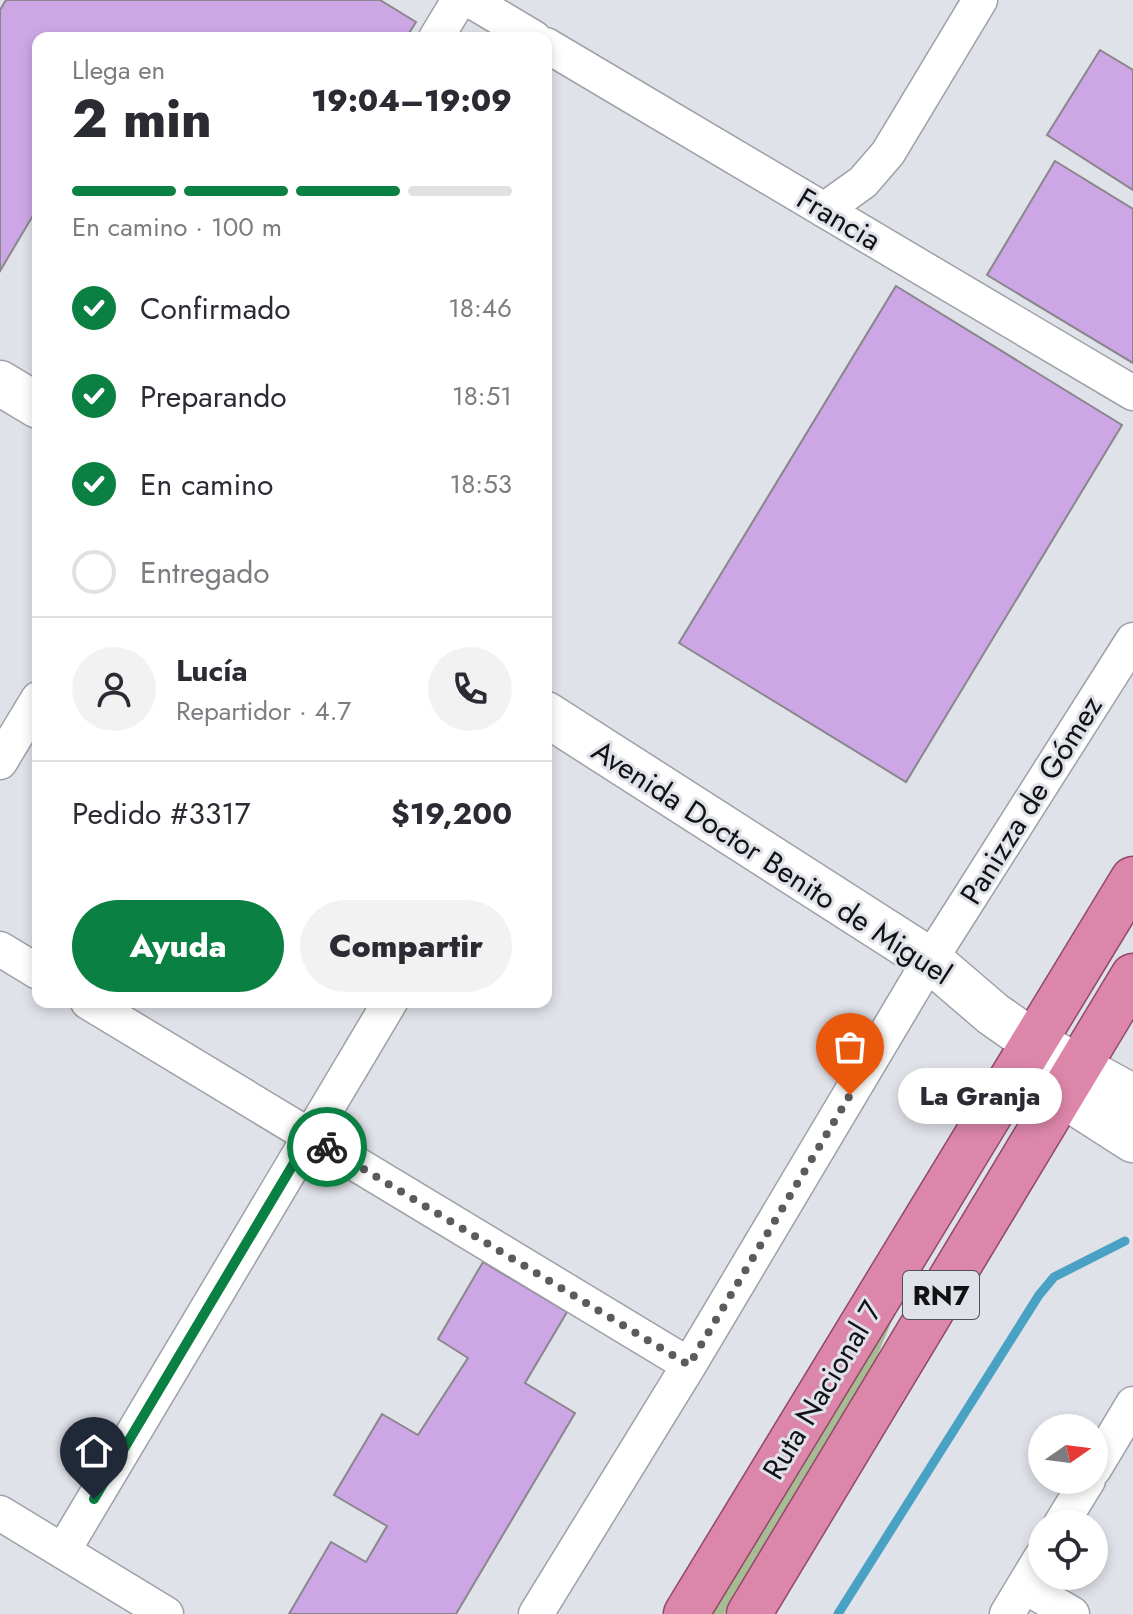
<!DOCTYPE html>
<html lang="es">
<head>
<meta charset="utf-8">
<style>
	:root { --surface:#fff; --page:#f2f2f3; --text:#2b2b33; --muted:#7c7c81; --line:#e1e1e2; --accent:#0b8043 }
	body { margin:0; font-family:Jost,sans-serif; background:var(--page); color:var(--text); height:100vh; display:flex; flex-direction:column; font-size:30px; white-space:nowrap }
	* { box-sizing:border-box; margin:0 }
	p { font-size:26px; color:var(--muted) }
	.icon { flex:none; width:44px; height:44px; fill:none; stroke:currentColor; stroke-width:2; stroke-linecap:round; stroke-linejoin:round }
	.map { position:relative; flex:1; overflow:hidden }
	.drawer { position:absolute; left:32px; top:32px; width:520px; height:976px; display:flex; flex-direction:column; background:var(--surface); border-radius:16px; box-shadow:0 4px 12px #0003 }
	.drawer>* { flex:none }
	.needle { width:52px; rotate:76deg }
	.tools { position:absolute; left:1028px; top:1414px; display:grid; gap:16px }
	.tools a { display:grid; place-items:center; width:80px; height:80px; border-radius:50%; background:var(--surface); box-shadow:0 4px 12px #0003; font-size:40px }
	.pin { position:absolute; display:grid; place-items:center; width:68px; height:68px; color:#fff; margin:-82px -34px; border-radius:50% 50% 50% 0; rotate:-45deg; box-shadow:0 0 8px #0007 }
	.pin .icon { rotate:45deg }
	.courier { position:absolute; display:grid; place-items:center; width:80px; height:80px; margin:-40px; border:6px solid #0b8043; border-radius:50%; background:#fff; color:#222; box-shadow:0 2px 10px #0007 }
	.bubble { position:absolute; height:56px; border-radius:28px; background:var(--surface); box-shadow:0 4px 12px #0003; font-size:26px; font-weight:800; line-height:56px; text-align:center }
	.head em { font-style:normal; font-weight:800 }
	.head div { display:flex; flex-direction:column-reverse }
	.head { display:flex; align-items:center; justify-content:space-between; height:136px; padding:0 40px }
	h1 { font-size:52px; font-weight:800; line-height:60px }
	.bar { display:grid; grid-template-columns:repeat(4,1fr); gap:12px 8px; align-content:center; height:96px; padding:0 40px }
	.bar i { height:10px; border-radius:6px; background:var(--line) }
	.bar .on { background:var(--accent) }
	.bar p { grid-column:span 4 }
	.line { display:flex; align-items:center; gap:20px; padding:0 40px; border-top:2px solid var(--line) }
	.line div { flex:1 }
	.round { display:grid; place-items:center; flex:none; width:84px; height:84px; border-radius:42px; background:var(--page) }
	ol { padding:0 40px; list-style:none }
	li { display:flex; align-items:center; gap:24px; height:88px }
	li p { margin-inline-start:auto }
	li .icon { padding:8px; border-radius:50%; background:var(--accent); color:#fff; stroke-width:4 }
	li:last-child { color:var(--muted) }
	li i { width:44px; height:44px; border:4px solid var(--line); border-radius:50% }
	.action { display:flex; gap:16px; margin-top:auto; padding:16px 40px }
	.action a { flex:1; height:92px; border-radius:48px; background:var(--accent); color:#fff; font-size:32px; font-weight:800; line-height:92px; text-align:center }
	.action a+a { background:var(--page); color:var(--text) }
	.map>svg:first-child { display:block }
	.green { fill:#a6bd94 }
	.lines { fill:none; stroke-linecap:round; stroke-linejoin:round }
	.stream { stroke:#49a1c4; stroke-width:9 }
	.building { fill:#cda6e6; stroke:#89868c; stroke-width:2 }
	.minor-casing { stroke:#9ea0a7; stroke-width:37 }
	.tertiary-casing { stroke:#9ea0a7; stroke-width:47 }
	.secondary-casing { stroke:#9ea0a7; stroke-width:47 }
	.trunk-casing { stroke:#904a68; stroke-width:47 }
	.minor { stroke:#fff; stroke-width:34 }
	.tertiary { stroke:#fff; stroke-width:44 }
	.secondary { stroke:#fff; stroke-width:44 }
	.trunk { stroke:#dc86aa; stroke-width:44 }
	.done { stroke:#5a5b5f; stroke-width:8; stroke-dasharray:0 14.4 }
	.route { stroke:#0b8043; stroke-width:10 }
	.labels { text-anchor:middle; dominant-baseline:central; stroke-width:6; stroke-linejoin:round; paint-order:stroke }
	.shield { fill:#e0e2e9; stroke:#505055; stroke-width:2 }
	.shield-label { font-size:28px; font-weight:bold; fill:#121215 }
	.street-label { font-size:30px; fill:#121215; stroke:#e0e2e9 }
</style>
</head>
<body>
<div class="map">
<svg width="1133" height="1614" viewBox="0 0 1133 1614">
	<rect width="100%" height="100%" fill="#e0e2e9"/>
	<path class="green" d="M910,1277L873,1366L724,1614H703Z"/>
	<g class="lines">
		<path class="stream" d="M838,1614L1039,1295L1054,1277L1125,1241"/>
	</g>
	<path class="building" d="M6,0H380L416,22L406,38H38V207L0,271V10Z
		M1100,50L1133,70V190L1047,135Z
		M1055,161L1133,209V363L987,275Z
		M896,286L1122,425L906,782L679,643Z
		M483,1262L567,1312L525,1383L575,1413L456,1614H289L331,1542L366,1562L387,1526L334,1495L382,1414L418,1435L468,1358L438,1339Z"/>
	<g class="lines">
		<defs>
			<path id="minor" d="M470,0L534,38
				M436,38L459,0
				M546,45L1133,393
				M824,210L863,182L888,153L980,0
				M0,762L38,699
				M0,949L38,972
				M88,1002L689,1365
				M1094,1469L1133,1404
				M0,1513L166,1614
				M1061,1524L1088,1480
				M63,1551L390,1002
				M1024,1586L1072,1614
				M536,1614L689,1365L930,960L1133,640
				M1007,1614L1042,1556"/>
			<path id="tertiary" d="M0,383L38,406
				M546,714L930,960L993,1014L1033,1042"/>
			<path id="secondary" d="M1033,1042L1063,1095L1133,1140
				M1046,1049L1133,1097"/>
			<path id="trunk" d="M686,1614L1133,879
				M749,1614L1133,976"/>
		</defs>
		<use href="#minor" class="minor-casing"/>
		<use href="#tertiary" class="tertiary-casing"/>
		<use href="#secondary" class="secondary-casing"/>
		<use href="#trunk" class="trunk-casing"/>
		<use href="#minor" class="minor"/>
		<use href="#tertiary" class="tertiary"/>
		<use href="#secondary" class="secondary"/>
		<use href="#trunk" class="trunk"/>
	</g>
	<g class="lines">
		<path class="done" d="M327,1147L689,1365L850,1095"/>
		<path class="route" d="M94,1499L310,1136L327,1147"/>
	</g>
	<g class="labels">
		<rect class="shield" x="903" y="1271" width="76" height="48" rx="6"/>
		<g class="shield-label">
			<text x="941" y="1295">RN7</text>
		</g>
		<g class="street-label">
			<text transform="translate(839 219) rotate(31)">Francia</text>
			<text transform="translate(1031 800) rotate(-58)">Panizza de Gómez</text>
			<text transform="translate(772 862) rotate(33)">Avenida Doctor Benito de Miguel</text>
			<text transform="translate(822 1390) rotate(-59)">Ruta Nacional 7</text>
		</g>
	</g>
</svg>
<div class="tools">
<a><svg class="needle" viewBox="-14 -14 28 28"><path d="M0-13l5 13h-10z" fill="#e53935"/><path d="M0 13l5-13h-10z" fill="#7c7c81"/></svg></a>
<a><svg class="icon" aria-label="locate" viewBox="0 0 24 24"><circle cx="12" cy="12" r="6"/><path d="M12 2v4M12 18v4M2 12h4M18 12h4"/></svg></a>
</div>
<div class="pin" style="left:850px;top:1095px;background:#ea580c"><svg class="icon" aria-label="bag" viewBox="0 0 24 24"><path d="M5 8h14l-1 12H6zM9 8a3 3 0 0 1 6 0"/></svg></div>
<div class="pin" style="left:94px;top:1499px;background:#1f2937"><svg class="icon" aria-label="home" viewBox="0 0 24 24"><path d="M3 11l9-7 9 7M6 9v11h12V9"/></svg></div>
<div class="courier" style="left:327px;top:1147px"><svg class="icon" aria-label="bike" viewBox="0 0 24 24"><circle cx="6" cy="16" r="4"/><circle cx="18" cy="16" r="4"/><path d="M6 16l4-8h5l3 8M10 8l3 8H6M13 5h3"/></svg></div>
<div class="bubble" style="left:898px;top:1068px;width:164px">La Granja</div>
<section class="drawer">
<div class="head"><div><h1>2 min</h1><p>Llega en</p></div><em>19:04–19:09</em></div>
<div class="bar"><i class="on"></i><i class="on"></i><i class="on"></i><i></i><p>En camino · 100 m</p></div>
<ol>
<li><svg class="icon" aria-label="check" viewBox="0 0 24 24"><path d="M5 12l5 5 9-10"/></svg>Confirmado<p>18:46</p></li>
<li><svg class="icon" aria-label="check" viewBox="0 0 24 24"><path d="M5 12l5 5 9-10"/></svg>Preparando<p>18:51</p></li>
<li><svg class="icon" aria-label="check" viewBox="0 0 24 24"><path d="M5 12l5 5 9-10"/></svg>En camino<p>18:53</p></li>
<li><i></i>Entregado</li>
</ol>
<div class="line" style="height:144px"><a class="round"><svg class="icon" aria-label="person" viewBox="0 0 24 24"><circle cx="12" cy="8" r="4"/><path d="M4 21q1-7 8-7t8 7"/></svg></a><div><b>Lucía</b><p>Repartidor · 4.7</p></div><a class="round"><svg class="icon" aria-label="phone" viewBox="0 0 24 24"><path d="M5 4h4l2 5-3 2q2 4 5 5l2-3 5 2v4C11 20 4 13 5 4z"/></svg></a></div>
<div class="line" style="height:104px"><div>Pedido #3317</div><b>$19,200</b></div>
<div class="action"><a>Ayuda</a><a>Compartir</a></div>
</section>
</div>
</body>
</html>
